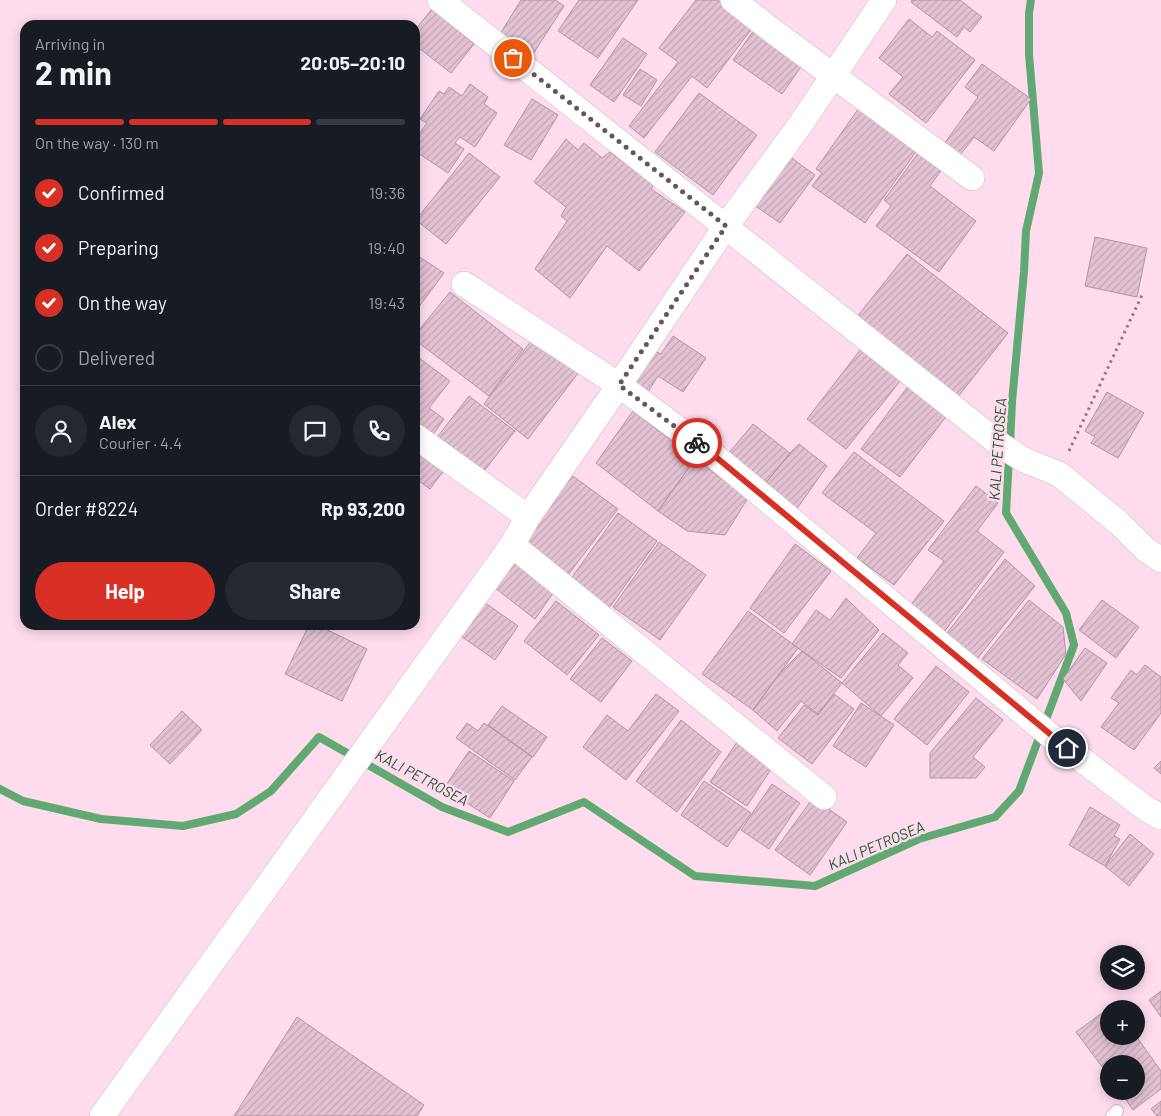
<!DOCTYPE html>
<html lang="en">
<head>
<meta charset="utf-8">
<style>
	:root { --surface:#171b24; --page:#242831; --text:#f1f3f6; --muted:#9ea1a6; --line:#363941; --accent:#d93025 }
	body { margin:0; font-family:Barlow,sans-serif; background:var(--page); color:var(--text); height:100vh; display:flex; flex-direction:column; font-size:19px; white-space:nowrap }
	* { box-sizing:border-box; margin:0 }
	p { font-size:16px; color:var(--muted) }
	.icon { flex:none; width:28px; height:28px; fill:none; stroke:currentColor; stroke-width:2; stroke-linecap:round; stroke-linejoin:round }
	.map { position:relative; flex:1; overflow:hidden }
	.sheet { position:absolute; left:20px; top:20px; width:400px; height:610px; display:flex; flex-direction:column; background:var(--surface); border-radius:15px; box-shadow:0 2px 12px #0003 }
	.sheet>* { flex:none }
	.buttons { position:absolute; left:1100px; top:945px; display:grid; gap:10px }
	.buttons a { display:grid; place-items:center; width:45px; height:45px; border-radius:50%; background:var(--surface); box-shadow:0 2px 12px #0003; font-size:25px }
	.pin { position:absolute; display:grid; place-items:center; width:42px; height:42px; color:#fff; margin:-21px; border:2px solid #fff; border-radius:50%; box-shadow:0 1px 5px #0007 }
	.courier { position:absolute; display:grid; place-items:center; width:50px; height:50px; margin:-25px; border:4px solid #d93025; border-radius:50%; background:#fff; color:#222; box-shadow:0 1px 6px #0007 }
	.summary em { font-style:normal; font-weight:700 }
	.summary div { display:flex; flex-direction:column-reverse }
	.summary { display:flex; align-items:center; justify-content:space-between; height:85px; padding:0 15px }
	h1 { font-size:32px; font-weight:700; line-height:38px }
	.bar { display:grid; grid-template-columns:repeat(4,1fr); gap:8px 5px; align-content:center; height:60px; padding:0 15px }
	.bar i { height:6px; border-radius:4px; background:var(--line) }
	.bar .on { background:var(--accent) }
	.bar p { grid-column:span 4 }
	.line { display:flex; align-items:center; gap:12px; padding:0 15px; border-top:1px solid var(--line) }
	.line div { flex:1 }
	.round { display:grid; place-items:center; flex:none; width:52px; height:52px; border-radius:26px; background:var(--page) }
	ol { padding:0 15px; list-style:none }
	li { display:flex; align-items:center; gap:15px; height:55px }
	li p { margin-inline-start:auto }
	li .icon { padding:5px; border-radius:50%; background:var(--accent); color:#fff; stroke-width:4 }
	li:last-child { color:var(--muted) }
	li i { width:28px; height:28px; border:2px solid var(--line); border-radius:50% }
	.button { display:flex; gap:10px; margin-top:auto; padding:10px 15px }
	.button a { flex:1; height:58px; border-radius:30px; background:var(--accent); color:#fff; font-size:20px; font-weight:700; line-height:58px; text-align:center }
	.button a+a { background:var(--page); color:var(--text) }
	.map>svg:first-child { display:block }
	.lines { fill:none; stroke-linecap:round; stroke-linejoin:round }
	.stream { stroke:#60a972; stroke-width:8 }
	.building { fill:url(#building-hatch); stroke:#b294a3 }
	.service-casing { stroke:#d4b5c4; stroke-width:14 }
	.minor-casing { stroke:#d4b5c4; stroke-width:26 }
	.path { stroke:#917a85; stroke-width:3; stroke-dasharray:2.5 4; stroke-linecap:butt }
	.service { stroke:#fff; stroke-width:12 }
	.minor { stroke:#fff; stroke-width:25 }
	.done { stroke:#67545e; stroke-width:5; stroke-dasharray:0 9 }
	.route { stroke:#d93025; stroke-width:6 }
	.labels { text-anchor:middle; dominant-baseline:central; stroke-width:5; stroke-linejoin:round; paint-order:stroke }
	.water-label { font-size:15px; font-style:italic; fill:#1f532e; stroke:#fedced }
</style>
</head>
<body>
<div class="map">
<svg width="1161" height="1116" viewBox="0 0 1161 1116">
	<defs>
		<pattern id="building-hatch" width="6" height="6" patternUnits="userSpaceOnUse" patternTransform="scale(1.25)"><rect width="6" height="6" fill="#e3c3d3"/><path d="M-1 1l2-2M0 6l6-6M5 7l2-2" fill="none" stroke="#c2a6b4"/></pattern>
	</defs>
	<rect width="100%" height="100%" fill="#fedced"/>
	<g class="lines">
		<path class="stream" d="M1010,445L1012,402L1024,272L1026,231L1039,173L1029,54V13L1031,0
			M0,789L23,801L101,819L183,826L236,814L271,791L319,737L442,807L508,832L584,802L695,876L815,886L919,839L995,817L1019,791L1074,645L1066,613L1006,513L1009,457"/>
	</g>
	<path class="building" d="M521,0H555L564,6L533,54L500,34Z
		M579,0H638L598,58L558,31Z
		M696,0H718L753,27L707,88L692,76L644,138L629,126L678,62L659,48Z
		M912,0H960L982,17L970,32L964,27L957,37L911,2Z
		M432,9L474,44L451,73L415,45V30Z
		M909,19L932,37L937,31L975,60L926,123L889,94L903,77L879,58Z
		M756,27L805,61L782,94L733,60Z
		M623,38L647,54L614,102L590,85Z
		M982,64L1031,99L994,151L974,137L960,155L944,144L978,97L965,87Z
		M640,69L657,80L641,106L623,95Z
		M470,84L488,97L484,104L497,113L475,147L460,137L455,143L464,149L448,173L415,151V140L427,123L420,119L439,91L444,94L449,87L462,96Z
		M699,93L757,135L713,195L655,152Z
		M532,99L558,115L531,160L504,145Z
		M859,108L918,149L865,223L812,186L822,173L816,169Z
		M566,139L578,150L584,143L602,158L610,152L654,184L651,189L685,212L639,271L607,246L570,298L535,269L567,221L561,216L566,207L534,182Z
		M919,152L942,169L930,186L976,221L939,272L876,226L891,206L884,200Z
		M469,153L500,177L446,244L416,220Z
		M786,154L815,175L780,223L751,203Z
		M1095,237L1147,248L1137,297L1085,286Z
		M415,254L444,273L415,312Z
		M907,254L1008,333L957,398L856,318Z
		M450,292L523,349L489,396L415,340V335Z
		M673,336L706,358L683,392L658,376L648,392L630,380L651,349L661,354Z
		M534,337L579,372L528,439L484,404Z
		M861,349L901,380L846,449L807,419Z
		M415,355L450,381L429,408L444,419L432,436L415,424Z
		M909,385L948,414L900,477L861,449Z
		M1107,392L1144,413L1118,458L1091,443L1095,437L1085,431Z
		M469,396L515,431L481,475L435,440Z
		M633,411L695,459L658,511L596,463Z
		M753,424L790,453L765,484L728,454Z
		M415,440L448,465L430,489L415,478Z
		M799,444L827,466L796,510L765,484L790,453Z
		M854,452L944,521L894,585L857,558L876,533L822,493Z
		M695,459L748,498L725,535L687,531L658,511Z
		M570,474L618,509L568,575L520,540Z
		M976,486L998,503L977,531L1004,552L944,632L910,606L944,561L928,550Z
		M618,513L657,541L609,608L570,580Z
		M659,542L706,575L660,640L613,607Z
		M795,544L831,571L784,633L750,608Z
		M510,559L553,593L535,619L490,584Z
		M1005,559L1035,586L977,659L947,633Z
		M846,598L879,630L841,678L792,644L816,610L830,620Z
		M481,600L518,626L495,660L458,634Z
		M1029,600L1063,627L1066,654L1037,699L982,659Z
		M1102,600L1139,627L1116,658L1079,630Z
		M556,601L599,635L567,675L524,641Z
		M748,611L798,648L753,710L702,674Z
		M309,625H317L367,649L342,701L285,674Z
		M883,633L908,653L898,665L913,678L881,716L842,683Z
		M602,638L632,661L601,702L570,679Z
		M1085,648L1107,663L1081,701L1063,679Z
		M802,651L842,683L818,714L801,701L777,731L753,710L780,673Z
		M1145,665L1161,677V713L1134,750L1101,727L1119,703L1111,698L1131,670L1137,675Z
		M936,666L969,692L927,745L894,719Z
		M656,694L679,711L626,780L583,747L607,715L628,731Z
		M834,694L854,709L812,764L778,738L804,705L818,715Z
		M976,698L1003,720L973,757L985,767L976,778H930V753Z
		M861,703L894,725L866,767L833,746Z
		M502,706L547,737L533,757L488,725Z
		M182,711L202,730L170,764L150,745Z
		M681,720L721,752L677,812L636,781Z
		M467,723L478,731L484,723L532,757L515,780L456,738Z
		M737,742L773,766L747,806L710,782Z
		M469,751L514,781L490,818L444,788Z
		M1161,761V774L1154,768Z
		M704,781L751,813L727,847L681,815Z
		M772,784L800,803L769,849L741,830Z
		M813,798L847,822L810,875L775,850Z
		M1090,807L1120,825L1114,836L1120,839L1105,866L1069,845Z
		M1130,834L1154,854L1129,886L1105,866Z
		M1161,991V1017L1149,1000Z
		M1113,1005L1116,1009H1109V1036H1136L1161,1071V1089L1133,1110L1120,1091H1136V1064H1109V1076L1076,1032Z
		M297,1017L424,1105L417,1116H234Z
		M1161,1101V1116H1157L1151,1109Z"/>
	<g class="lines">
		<defs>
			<path id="service" d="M1112,1116L1117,1111"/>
			<path id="minor" d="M440,0L1002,446L1024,460L1059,474L1119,523L1145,549L1161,560
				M733,0L770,29L972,178
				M464,284L619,385L711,453L1051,736L1145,808L1161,817
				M415,436L528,517
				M512,545L824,797
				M102,1116L512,545L528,517L619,385L726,226L800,125L884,0"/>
		</defs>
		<use href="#service" class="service-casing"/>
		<use href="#minor" class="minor-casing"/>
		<path class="path" d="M1069,451L1142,295"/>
		<use href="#service" class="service"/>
		<use href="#minor" class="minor"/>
	</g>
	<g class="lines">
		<path class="done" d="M513,58L726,226L619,385L697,443"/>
		<path class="route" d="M697,443L711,453L1067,748"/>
	</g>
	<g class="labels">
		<g class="water-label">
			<text transform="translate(997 449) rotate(-86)">KALI PETROSEA</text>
			<text transform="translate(422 777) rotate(28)">KALI PETROSEA</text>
			<text transform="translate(876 845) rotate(-23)">KALI PETROSEA</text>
		</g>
	</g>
</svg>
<div class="buttons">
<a><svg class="icon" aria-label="layers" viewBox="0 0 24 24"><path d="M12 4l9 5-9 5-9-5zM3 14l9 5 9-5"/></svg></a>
<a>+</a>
<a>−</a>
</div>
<div class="pin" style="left:513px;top:58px;background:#ea580c"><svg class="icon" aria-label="bag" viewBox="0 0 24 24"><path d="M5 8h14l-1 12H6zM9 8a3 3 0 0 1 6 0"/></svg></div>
<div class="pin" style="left:1067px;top:748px;background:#1f2937"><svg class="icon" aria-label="home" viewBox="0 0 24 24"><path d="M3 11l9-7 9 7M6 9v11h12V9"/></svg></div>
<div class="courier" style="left:697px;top:443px"><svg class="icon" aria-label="bike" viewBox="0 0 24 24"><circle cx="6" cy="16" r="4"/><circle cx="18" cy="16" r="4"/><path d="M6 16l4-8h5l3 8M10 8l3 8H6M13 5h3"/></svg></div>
<section class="sheet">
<div class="summary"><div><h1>2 min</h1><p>Arriving in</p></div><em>20:05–20:10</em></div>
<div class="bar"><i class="on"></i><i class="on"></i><i class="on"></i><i></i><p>On the way · 130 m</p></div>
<ol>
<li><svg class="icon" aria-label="check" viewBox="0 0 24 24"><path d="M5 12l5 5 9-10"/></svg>Confirmed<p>19:36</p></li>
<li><svg class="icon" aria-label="check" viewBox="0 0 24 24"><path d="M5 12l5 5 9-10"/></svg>Preparing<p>19:40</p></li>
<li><svg class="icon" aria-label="check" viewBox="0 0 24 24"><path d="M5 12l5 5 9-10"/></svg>On the way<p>19:43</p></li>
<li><i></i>Delivered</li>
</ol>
<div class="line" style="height:90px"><a class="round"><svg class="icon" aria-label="person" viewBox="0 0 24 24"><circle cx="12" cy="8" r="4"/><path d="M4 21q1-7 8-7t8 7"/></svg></a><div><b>Alex</b><p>Courier · 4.4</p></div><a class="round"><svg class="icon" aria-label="chat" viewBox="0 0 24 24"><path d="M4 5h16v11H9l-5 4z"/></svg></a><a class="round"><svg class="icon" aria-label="phone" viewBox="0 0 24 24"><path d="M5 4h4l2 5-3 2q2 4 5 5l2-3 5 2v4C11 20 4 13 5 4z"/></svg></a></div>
<div class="line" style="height:65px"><div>Order #8224</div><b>Rp 93,200</b></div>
<div class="button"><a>Help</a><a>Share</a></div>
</section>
</div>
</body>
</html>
